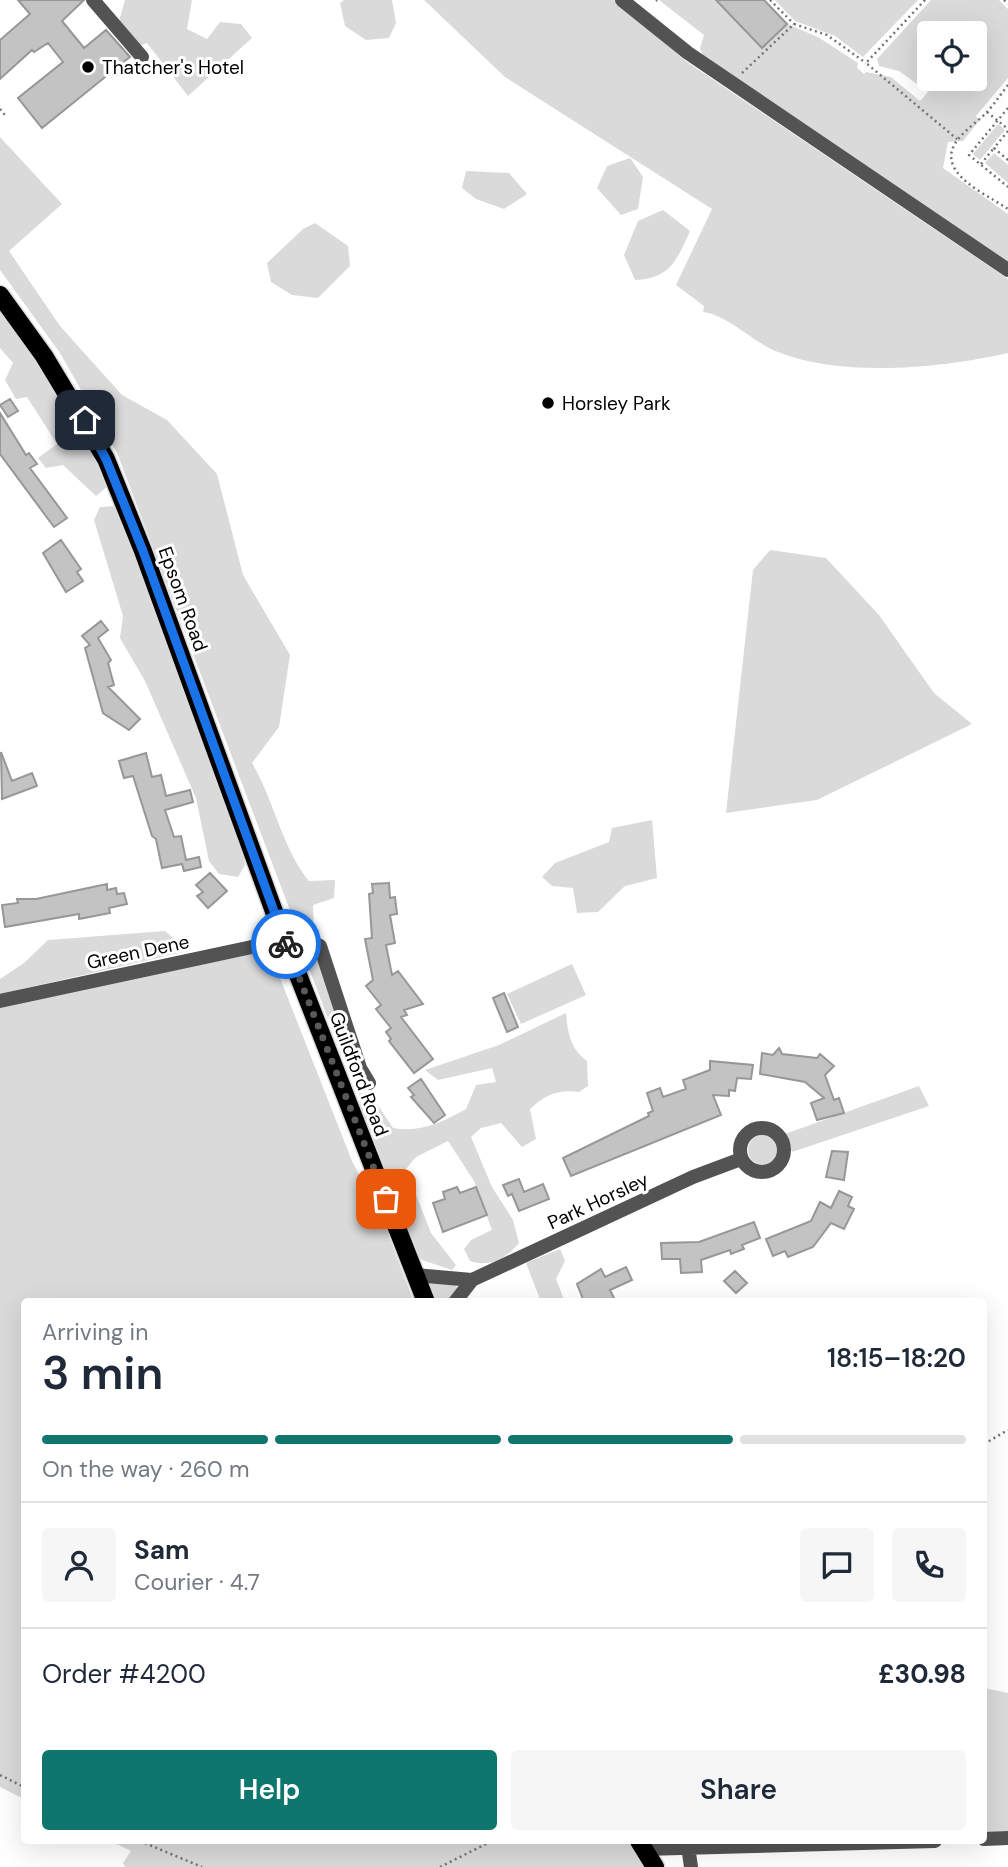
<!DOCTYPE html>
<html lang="en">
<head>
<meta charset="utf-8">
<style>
	:root { --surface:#fff; --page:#f6f6f7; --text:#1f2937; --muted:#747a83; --line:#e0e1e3; --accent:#0f766e }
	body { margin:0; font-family:"DM Sans",sans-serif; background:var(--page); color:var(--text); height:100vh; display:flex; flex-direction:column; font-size:26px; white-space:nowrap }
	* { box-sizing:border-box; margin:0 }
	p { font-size:23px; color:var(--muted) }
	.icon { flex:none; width:38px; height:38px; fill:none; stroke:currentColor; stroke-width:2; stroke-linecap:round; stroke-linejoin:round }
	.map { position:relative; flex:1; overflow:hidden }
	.side { position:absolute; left:21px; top:1298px; width:966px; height:546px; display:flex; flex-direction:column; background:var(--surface); border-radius:7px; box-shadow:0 7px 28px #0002 }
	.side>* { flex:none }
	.fabs { position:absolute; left:917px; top:21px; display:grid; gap:14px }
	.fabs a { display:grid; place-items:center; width:70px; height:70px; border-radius:7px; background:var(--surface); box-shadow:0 7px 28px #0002; font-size:35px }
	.pin { position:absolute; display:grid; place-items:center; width:60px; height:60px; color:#fff; margin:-30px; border-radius:14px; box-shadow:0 4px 10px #0006 }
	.courier { position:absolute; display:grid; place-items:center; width:70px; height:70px; margin:-35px; border:5px solid #1a73e8; border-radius:50%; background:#fff; color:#222; box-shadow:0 2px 9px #0007 }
	.summary em { font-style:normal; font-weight:600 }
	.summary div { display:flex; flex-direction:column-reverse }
	.summary { display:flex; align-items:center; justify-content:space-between; height:119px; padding:0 21px }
	h1 { font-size:46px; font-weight:600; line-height:52px }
	.bar { display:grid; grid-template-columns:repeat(4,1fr); gap:10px 7px; align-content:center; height:84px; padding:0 21px }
	.bar i { height:9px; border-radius:5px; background:var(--line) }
	.bar .active { background:var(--accent) }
	.bar p { grid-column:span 4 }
	.line { display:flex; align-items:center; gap:18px; padding:0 21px; border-top:2px solid var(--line) }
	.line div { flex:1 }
	.round { display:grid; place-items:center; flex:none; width:74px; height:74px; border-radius:7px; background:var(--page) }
	.primary-button { display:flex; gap:14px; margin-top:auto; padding:14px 21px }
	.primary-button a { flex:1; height:80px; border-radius:7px; background:var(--accent); color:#fff; font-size:28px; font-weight:600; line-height:80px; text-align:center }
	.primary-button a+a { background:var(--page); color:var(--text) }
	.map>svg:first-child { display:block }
	.green { fill:#dadada; fill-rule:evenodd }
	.building { fill:#c3c3c3; stroke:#979797; stroke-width:2 }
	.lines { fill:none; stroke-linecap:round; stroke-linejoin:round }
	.major-casing { stroke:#dbdbdb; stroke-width:21 }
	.path { stroke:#757575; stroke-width:2.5; stroke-dasharray:2 3.5; stroke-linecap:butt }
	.minor { stroke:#535353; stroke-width:14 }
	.major { stroke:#000; stroke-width:18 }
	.done { stroke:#595959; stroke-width:7; stroke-dasharray:0 12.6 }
	.route { stroke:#1a73e8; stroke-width:9 }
	.poi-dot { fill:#000; stroke:#fff; stroke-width:2.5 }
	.labels { text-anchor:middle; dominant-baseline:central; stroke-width:6; stroke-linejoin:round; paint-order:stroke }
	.poi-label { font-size:19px; fill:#000; stroke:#fff; text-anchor:start }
	.street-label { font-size:19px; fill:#000; stroke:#fff }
</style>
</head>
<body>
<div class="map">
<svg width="1008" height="1867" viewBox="0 0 1008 1867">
	<rect width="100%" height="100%" fill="#fff"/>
	<path class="green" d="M125,0H192L187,29L207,39L220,22L241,24L252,38L188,96L147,43L139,46L119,21Z
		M344,0H392L396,23L389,38L366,40L345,26L340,3Z
		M424,0H614L687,62L1008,279V353C942,368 843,378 778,352C752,342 730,316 703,312L704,306L676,285L712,209L505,77Z
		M659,0H716L762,47L787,24L818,37L858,63L857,68L864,74L866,72L891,77L920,101L928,92L899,71L879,66L877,59L931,0H999L1008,9V78L976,116L979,121L963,141L948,142L943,168L1008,214V263L703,57L700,48L704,35ZM929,33H975V79H929Z
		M775,0H918L863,57L835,36L795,21Z
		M998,124L1005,130L980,160L973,154Z
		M0,137L62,204L9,251L60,326L122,395L167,420L217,474L243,575L290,655L279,727L252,763C274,800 282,848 309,881L335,880L334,898L313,905L314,934L297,929L117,453L60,353L0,270Z
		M994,153L1008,165V183L985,163Z
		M630,158L643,177L638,209L621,215L597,188L607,166Z
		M466,171L509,173L527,194L504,209L476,199L462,188Z
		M663,210L690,231C677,260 670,279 635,280L624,255L638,221Z
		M315,223L348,246L350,266L318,298L292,295L271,282L267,263L303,229Z
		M0,307L80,419L109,485L96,496L63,465L46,468L38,458L57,444L27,397L16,399L5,380L13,363L0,348Z
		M116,506L141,564L241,840L245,865L238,877L219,874L209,861L196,798L145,681L120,638L123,616L94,520L100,507Z
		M770,550L826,558L879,615L934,693L972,724L817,800L726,813L753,570Z
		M652,820L657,878L625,886L598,912L577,913L573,888L552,886L542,877L555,863L609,842L612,828Z
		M165,931L188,951L0,994V979L24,963L48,940Z
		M304,945L316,948L353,1058L348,1065L342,1056L302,950Z
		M253,954L268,959L278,973L352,1161L383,1221L414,1302H24V1799L0,1787V1006Z
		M572,964L586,995L521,1024L507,994Z
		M566,1013C568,1034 570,1048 587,1061L588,1086L579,1092C558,1089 545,1095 530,1109L536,1139L522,1147L501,1123L481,1128L471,1137L492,1187L513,1220L519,1243C507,1258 490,1268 470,1261L464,1249L471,1240L492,1230L474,1181L448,1141L416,1157L406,1169L431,1233L456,1265L452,1270L422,1260L413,1251C399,1216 357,1126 359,1093L371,1095L393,1128C421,1133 442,1122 466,1109L476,1085L496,1082L492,1068L438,1080L425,1070L499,1045Z
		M919,1086L929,1106L792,1152L785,1134Z
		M748 1150a15 15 0 1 1 30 0a15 15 0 1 1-30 0Z
		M560,1249L565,1261L556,1279L565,1302H541L526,1263Z
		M451,1280L457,1288L449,1302H431L425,1283Z
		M984,1688L1008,1693V1831L984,1833Z
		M111,1841H632L649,1867H125L123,1863L131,1851Z"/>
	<path class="building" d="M18,0H84L62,21L84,48L106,30L130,57L42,128L18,98L63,62L48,43L34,52L32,50L0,79V40L30,14Z
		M716,0H764L787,24L762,48Z
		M10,399L18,411L8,417L0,405Z
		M0,413L26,455L29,453L37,464L30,468L67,518L54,527L0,454Z
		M61,540L81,569L77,572L83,581L66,592L43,553Z
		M101,621L108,630L98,638L111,660L108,663L114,685L108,687L140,719L129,730L103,713L85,648L90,645L82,636Z
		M1,752L12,781L32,773L37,786L2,799Z
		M146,753L152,777L161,775L166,796L190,790L193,802L165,810L174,837L181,836L186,860L199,857L201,867L184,871L182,864L162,868L156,839L152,836L133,776L124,778L119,761Z
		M210,873L227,891L208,908L197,896L203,892L196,885Z
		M389,883L390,898L395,897L397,914L390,915L395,943L386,945L392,975L398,971L423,1004L404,1010L407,1015L401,1017L433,1059L414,1073L389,1041L391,1039L386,1032L391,1028L376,1009L381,1005L366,986L373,980L365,939L372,938L369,894L373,893L372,884Z
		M107,884V890L116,888L117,894L124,893L127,904L109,908L110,913L79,919V914L5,927L2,905L18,903L17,899H36Z
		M504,993L518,1027L507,1032L493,998Z
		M779,1048L782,1054L817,1058L820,1054L834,1066L825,1075L834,1100L839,1098L844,1113L817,1120L811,1103L824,1098L805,1082L760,1074L762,1053L773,1055Z
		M710,1061L753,1065L751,1079L737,1078L735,1091L729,1090V1096L713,1095L721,1115L571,1176L563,1158L649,1116L648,1113L653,1111L647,1093L660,1088L663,1097L686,1089L683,1080L710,1070Z
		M421,1079L445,1115L434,1123L411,1097L414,1095L408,1088Z
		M832,1151L848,1152L844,1180L826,1177Z
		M519,1179L524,1192L543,1184L549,1199L519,1211L512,1194L508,1196L503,1185Z
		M457,1187L460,1193L476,1187L487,1215L443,1232L433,1203L445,1199L443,1192Z
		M839,1191L852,1197L848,1206L854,1209L844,1229L831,1223L813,1247L788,1257L785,1251L773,1256L766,1239L811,1221L820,1202L831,1208Z
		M754,1222L760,1238L742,1245L744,1249L731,1254L730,1250L701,1260L702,1272L681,1273L680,1259H662L661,1243L699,1242Z
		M626,1267L632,1280L610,1290L616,1302H587L583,1299L577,1284L601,1269L605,1277Z
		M735,1271L747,1283L736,1293L724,1281Z"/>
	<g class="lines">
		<defs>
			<path id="major" d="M0,295L44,356L106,459L143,551L284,939L426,1302
				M639,1841L655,1867"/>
		</defs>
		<use href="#major" class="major-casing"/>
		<path class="path" d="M770,0L794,24
			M925,0L866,63L957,139
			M1004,0L1008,4
			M656,1L657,0
			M742,73L794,24L827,35L866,63
			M1008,85C1001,94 995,103 987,112C973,127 940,144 955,169C965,186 992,198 1008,209
			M1008,108L969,155L1008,187
			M0,109L5,115
			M987,112L1008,129
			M1008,131L994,148L1008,160
			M981,164L994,148
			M984,1444L1008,1430
			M0,1775L24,1787
			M140,1841L202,1867
			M440,1867L492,1841"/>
		<path class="minor" d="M93,0L142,57
			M622,0L688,53L1008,270
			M0,1001L299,937L320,946L360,1068L369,1083
			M740 1150a22 22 0 1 1 44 0a22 22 0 1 1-44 0Z
			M415,1275L472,1280L693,1177L741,1159
			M455,1302L472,1280
			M984,1839L1008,1838
			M688,1846L691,1867
			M644,1849L935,1841"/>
		<use href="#major" class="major"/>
	</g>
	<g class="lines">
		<path class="done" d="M286,944L386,1199"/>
		<path class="route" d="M85,420L106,459L143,551L286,944"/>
	</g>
	<g class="poi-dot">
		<circle cx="88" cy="67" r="7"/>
		<circle cx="548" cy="403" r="7"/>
	</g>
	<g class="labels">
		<g class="poi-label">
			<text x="102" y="67">Thatcher's Hotel</text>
			<text x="562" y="403">Horsley Park</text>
		</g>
		<g class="street-label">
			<text transform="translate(183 599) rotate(70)">Epsom Road</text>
			<text transform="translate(138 952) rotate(-12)">Green Dene</text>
			<text transform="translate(359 1074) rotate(69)">Guildford Road</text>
			<text transform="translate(598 1201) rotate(-25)">Park Horsley</text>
		</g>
	</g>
</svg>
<div class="fabs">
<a><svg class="icon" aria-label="locate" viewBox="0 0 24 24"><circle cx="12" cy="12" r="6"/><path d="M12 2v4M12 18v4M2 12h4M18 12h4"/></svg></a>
</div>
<div class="pin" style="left:386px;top:1199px;background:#ea580c"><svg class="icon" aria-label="bag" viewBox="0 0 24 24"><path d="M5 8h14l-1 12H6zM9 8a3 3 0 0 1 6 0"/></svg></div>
<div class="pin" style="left:85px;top:420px;background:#1f2937"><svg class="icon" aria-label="home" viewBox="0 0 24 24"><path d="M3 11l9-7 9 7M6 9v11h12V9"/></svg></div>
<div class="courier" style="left:286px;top:944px"><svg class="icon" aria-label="bike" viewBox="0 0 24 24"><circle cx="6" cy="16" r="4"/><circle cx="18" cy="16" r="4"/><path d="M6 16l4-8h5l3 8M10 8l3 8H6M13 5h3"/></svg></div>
<section class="side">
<div class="summary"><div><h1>3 min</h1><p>Arriving in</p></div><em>18:15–18:20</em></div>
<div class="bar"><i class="active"></i><i class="active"></i><i class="active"></i><i></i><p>On the way · 260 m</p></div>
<div class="line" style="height:126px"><a class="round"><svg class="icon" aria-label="person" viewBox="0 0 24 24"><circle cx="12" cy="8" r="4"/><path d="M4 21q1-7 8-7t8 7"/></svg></a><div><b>Sam</b><p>Courier · 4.7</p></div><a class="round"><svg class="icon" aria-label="chat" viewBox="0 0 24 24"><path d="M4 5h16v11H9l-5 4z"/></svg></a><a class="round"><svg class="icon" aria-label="phone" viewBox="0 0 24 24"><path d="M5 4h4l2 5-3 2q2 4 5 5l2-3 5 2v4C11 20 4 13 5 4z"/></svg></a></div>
<div class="line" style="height:91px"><div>Order #4200</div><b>£30.98</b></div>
<div class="primary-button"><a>Help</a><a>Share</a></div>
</section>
</div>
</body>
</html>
